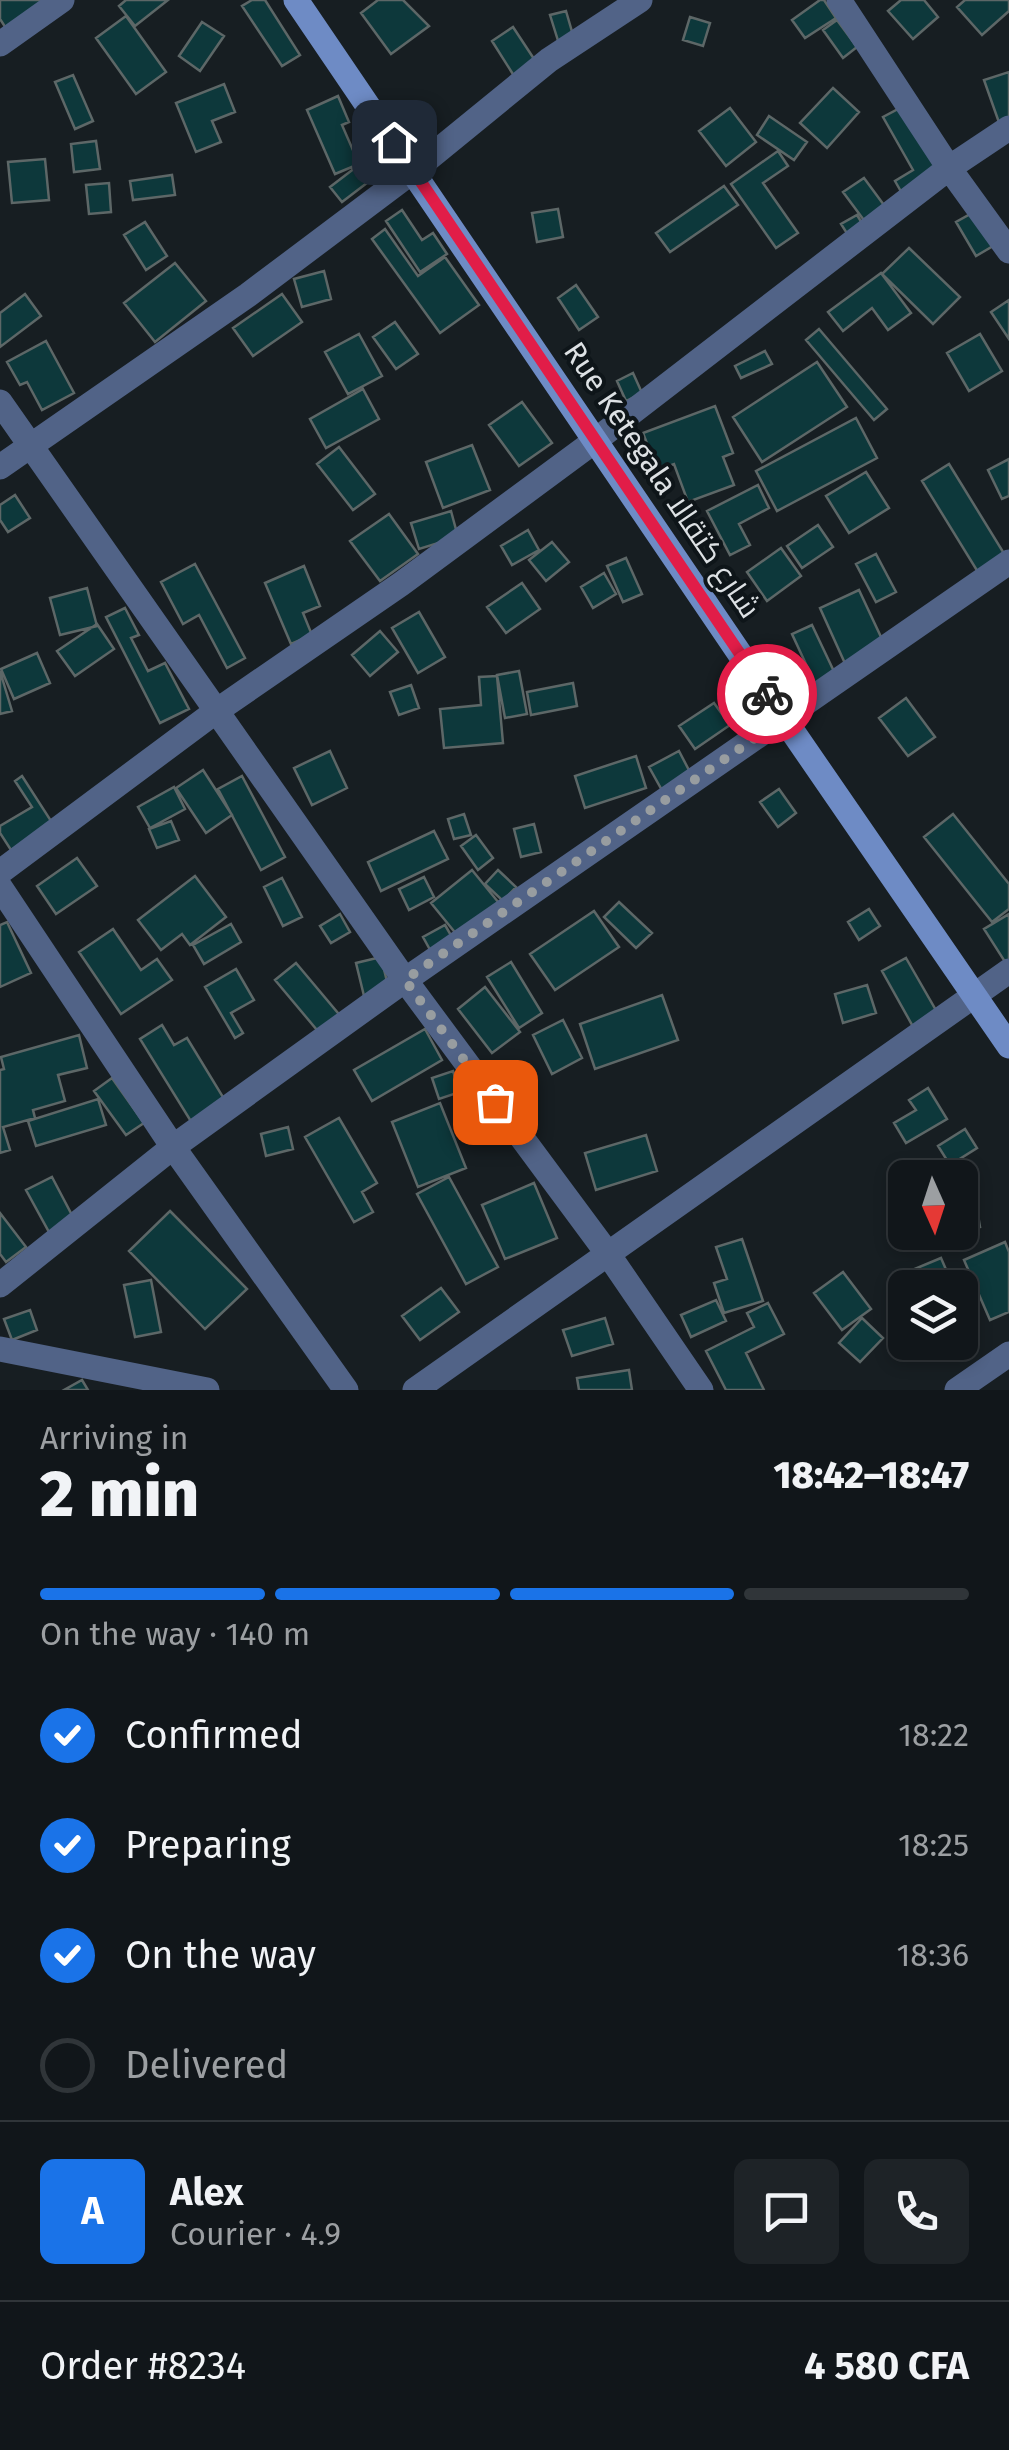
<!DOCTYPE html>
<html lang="en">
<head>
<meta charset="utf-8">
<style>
	:root { --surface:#11161a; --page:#1e2327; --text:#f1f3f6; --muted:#9c9fa2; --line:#303539; --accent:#1a73e8 }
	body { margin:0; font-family:"Fira Sans",Cairo,sans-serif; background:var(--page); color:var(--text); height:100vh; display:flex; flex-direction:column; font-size:38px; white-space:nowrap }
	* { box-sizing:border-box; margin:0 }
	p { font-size:32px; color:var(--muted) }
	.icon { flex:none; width:55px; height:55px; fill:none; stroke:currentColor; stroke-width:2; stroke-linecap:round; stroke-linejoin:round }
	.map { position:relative; height:1390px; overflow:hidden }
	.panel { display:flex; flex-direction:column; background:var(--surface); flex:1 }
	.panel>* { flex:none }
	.needle { width:65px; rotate:177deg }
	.buttons { position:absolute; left:888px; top:1160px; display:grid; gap:20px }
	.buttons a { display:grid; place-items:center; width:90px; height:90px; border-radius:15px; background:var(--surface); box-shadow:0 5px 15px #0003,0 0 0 2px var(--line); font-size:50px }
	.pin { position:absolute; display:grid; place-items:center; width:85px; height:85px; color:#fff; margin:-42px; border-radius:20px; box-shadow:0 5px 15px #0006 }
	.courier { position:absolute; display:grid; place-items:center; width:100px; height:100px; margin:-50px; border:8px solid #e11d48; border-radius:50%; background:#fff; color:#222; box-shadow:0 2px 12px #0007 }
	.headline em { font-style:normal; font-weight:800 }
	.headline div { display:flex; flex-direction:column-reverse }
	.headline { display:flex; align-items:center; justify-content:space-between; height:170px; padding:0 40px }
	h1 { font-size:65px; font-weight:800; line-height:75px }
	.bar { display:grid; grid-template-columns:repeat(4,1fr); gap:15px 10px; align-content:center; height:120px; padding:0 40px }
	.bar i { height:12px; border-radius:8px; background:var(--line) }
	.bar .selected { background:var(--accent) }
	.bar p { grid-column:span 4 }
	.line { display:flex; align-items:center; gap:25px; padding:0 40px; border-top:2px solid var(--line) }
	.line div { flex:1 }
	.round { display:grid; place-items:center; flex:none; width:105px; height:105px; border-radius:15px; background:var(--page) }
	ol { padding:0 40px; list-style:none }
	li { display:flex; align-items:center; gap:30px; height:110px }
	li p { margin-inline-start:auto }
	li .icon { padding:10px; border-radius:50%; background:var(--accent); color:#fff; stroke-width:4 }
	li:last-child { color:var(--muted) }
	li i { width:55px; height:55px; border:5px solid var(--line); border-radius:50% }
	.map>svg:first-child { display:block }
	.building { fill:#0d383b; stroke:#5d6767; stroke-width:2.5 }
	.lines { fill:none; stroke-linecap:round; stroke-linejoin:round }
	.street { stroke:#516387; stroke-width:25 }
	.secondary { stroke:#6e8bc5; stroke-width:25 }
	.done { stroke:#989da0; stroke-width:10; stroke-dasharray:0 18 }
	.route { stroke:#e11d48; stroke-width:12 }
	.labels { text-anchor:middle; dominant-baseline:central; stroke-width:8; stroke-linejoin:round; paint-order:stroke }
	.street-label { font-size:30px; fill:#dde1e4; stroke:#0e1519 }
</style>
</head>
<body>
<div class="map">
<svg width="1009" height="1390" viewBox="0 0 1009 1390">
	<rect width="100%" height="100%" fill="#171e22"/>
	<path class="building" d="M0,0H58L9,33L0,19Z
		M126,0H168L135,26L119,6Z
		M252,0H265L300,55L282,66L242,6Z
		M378,0H403L429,26L391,54L361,13Z
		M820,0H824L836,18L805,38L792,20Z
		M901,0H924L938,17L913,39L888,11Z
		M965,0H1009V11L982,35L957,7Z
		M566,11L575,42L560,47L550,15Z
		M126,16L166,72L136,94L96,38Z
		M690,17L710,23L703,46L683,40Z
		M837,20L857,47L843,58L823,30Z
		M202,22L224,36L200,71L179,56Z
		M513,27L538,65L516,79L492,41Z
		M1009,72V129L1002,131L984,80Z
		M73,75L93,121L75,129L55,82Z
		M224,84L235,112L212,121L221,142L196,152L176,103Z
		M833,88L859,112L827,148L800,123Z
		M338,96L349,122L342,125L359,164L335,174L307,110Z
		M902,107L945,181L907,202L895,181L913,170L883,117Z
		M730,108L756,142L726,166L699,131Z
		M769,116L807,142L794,160L757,135Z
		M96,141L100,169L74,172L71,144Z
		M778,151L788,166L763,183L798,233L776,248L731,184Z
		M368,158L380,173L342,202L330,187Z
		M45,159L49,200L12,203L8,162Z
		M172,175L175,195L133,200L130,181Z
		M864,178L895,220L875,235L843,192Z
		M109,183L111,212L89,214L86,185Z
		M724,186L738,205L670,252L656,233Z
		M558,209L563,237L537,242L532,213Z
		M402,210L422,240L433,233L447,254L420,272L386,221Z
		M974,212L993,246L976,256L956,222Z
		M857,215L870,236L855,246L841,224Z
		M145,222L167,256L146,270L124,235Z
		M385,229L418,276L445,257L479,305L440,333L372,239Z
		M909,248L960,297L933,324L882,274Z
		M175,263L206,301L155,342L124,303Z
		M324,271L331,299L302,307L294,279Z
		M881,273L911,313L888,330L872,308L843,331L828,312Z
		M576,285L598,317L579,330L558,298Z
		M25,294L41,316L0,347V313Z
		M282,294L302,322L253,356L233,328Z
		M1009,300V339L991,312Z
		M395,322L418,354L396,369L373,337Z
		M819,329L887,409L874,420L806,340Z
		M359,334L382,376L348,394L325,352Z
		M980,334L1002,371L969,391L947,353Z
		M46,341L74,393L42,410L27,382L20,385L7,362Z
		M765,351L772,364L741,378L735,366Z
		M817,362L847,407L762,462L733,417Z
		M633,373L642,393L626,401L617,381Z
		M363,389L379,419L326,448L310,419Z
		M522,402L552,443L519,466L489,425Z
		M715,406L733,453L723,457L734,485L688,502L674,464L657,470L643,433Z
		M856,418L877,458L777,511L756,471Z
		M472,445L490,490L443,508L426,462Z
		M339,447L375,494L353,510L317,464Z
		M1009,459V496L1002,499L988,470Z
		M949,464L1008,560L981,577L922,481Z
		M866,472L889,508L849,533L826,496Z
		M758,485L769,508L739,524L750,545L730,555L707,511Z
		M15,495L30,518L8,532L0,520V505Z
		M451,511L458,537L419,549L411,523Z
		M389,514L418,554L380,581L350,541Z
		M818,525L833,547L802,568L787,546Z
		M528,530L539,550L512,565L501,546Z
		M552,542L569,562L546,581L529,560Z
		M781,548L801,576L767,601L747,572Z
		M876,554L896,592L876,602L856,564Z
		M626,558L642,594L623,602L607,566Z
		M195,564L245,658L227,668L199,615L183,624L161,582Z
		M304,566L320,606L303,613L312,635L291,644L265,583Z
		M604,573L616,594L593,608L581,587Z
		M522,583L540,609L506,633L487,607Z
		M87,588L97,626L60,635L50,598Z
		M859,590L888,652L848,670L820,608Z
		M125,608L139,635L131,638L148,671L165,663L189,709L160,723L106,617Z
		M419,612L445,657L418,673L392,628Z
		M97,624L114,649L75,676L57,651Z
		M812,625L838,680L818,690L792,634Z
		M380,631L398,652L370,676L352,655Z
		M37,653L50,683L14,699L1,669Z
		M0,671L12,711L0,714Z
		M519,671L527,714L505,718L497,675Z
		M497,676L503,743L444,748L440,709L481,705L479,677Z
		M573,683L577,706L531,715L527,692Z
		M411,685L419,708L399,715L390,692Z
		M906,698L935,737L908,756L879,718Z
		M714,703L730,725L695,749L679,726Z
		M330,751L347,788L312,805L294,768Z
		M679,751L692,776L663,792L649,767Z
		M636,756L646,788L585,808L575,776Z
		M203,770L232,815L206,833L176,788Z
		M22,776L53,824L11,850L0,833V826L32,807L15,781Z
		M242,776L285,857L261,870L218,789Z
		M174,787L185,809L150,828L138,807Z
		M779,789L796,813L778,827L760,802Z
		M464,814L471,835L454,839L448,819Z
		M953,814L1009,884V909L992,922L924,837Z
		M171,821L179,840L157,848L149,829Z
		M534,824L541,852L521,857L514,829Z
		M434,831L448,859L381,891L368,862Z
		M476,835L493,858L478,870L461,846Z
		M77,858L97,886L56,914L37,886Z
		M472,870L503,908L462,941L431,903Z
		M498,870L516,887L503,901L485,884Z
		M195,876L226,917L190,945L182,934L161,950L138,920Z
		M424,877L434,897L409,910L399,889Z
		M282,878L302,917L283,926L264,887Z
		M619,902L652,933L636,948L604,917Z
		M869,909L880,926L859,940L848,922Z
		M594,911L619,947L555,990L530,954Z
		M340,914L350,932L331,943L320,926Z
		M1009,914V964L1007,965L984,929Z
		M7,922L31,973L0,987V925Z
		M231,924L241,942L204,964L193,945Z
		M445,925L456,944L434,957L423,937Z
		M113,929L141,970L157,959L172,980L121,1014L79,952Z
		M381,957L390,994L365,1000L356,963Z
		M906,958L941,1019L916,1032L882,971Z
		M511,962L542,1013L519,1028L487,977Z
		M296,963L343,1019L322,1036L275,980Z
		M236,969L254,1000L231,1013L243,1033L235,1038L205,987Z
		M867,985L876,1013L843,1023L835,994Z
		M485,987L520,1032L492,1053L458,1009Z
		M662,995L678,1040L595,1069L580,1024Z
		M563,1020L582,1058L552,1074L533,1035Z
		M162,1025L174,1045L187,1038L226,1102L192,1123L140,1039Z
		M425,1029L442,1060L372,1101L354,1070Z
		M79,1035L87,1068L58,1075L65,1101L33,1110L35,1118L3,1127L10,1150L0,1153V1070L4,1069L1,1057Z
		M453,1071L460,1092L439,1099L432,1078Z
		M112,1078L144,1123L126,1135L94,1091Z
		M928,1088L947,1119L906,1143L894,1123L916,1110L909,1100Z
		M98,1099L106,1125L36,1146L28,1121Z
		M440,1103L466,1168L418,1187L392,1122Z
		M339,1118L377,1183L362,1192L373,1212L354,1222L305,1137Z
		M288,1127L293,1149L266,1156L261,1134Z
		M965,1129L977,1148L950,1165L938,1146Z
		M646,1135L657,1171L596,1190L585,1153Z
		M970,1165L980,1227L960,1231V1178H933L932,1171Z
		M52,1177L74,1219L49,1232L26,1190Z
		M449,1177L498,1267L466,1284L417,1194Z
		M534,1183L557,1238L505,1259L482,1205Z
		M170,1211L247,1289L205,1329L129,1251Z
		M0,1213L26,1247L6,1262L0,1254Z
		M742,1239L763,1301L724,1313L714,1283L727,1279L716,1247Z
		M1005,1242L1009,1252V1312L990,1320L964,1260Z
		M941,1258L954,1288H905V1305L893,1278Z
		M843,1272L871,1309L842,1330L814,1293Z
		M151,1280L161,1332L135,1337L124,1285Z
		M441,1288L459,1312L420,1340L402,1316Z
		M716,1300L726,1321L691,1337L681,1315Z
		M960,1302L971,1326L960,1331Z
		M768,1303L784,1334L746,1353L764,1390H726L706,1351L754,1327L747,1313Z
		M30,1310L37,1330L12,1340L4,1319Z
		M605,1318L613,1344L572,1356L563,1330Z
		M862,1318L883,1338L860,1362L839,1343Z
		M629,1370L632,1390H579L577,1378Z
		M82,1380L88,1390H64Z"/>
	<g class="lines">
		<path class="street" d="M839,0L949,168L1009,251
			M0,44L62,0
			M0,402L405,980L608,1254L701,1390
			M0,467L248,295L413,171L549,60L640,0
			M0,872L215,712L401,584L596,440L949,168L1009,128
			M0,887L173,1147L346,1390
			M0,1285L173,1147L405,980L1009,562
			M0,1349L207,1390
			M415,1390L1009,971
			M957,1390L1009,1354"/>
		<path class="secondary" d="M296,0L784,719L1009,1046"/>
	</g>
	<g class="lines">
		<path class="done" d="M495,1102L405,980L784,718L767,694"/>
		<path class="route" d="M394,142L767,694"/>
	</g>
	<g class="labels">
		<g class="street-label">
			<text transform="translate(662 480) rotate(56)">Rue Ketegala شارع كتقالا</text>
		</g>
	</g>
</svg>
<div class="buttons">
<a><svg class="needle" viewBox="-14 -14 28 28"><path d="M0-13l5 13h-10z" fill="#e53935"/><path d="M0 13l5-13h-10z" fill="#9c9fa2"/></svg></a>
<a><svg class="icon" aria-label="layers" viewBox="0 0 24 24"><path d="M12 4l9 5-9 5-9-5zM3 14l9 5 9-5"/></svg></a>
</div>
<div class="pin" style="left:495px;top:1102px;background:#ea580c"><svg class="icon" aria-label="bag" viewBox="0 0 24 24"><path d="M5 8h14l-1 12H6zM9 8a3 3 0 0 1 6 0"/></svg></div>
<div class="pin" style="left:394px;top:142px;background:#1f2937"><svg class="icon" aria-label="home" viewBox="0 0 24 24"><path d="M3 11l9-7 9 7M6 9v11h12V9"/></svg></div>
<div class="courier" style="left:767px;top:694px"><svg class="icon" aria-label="bike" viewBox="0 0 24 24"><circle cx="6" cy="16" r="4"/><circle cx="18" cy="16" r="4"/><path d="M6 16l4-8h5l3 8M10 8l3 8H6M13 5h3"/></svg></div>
</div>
<section class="panel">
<div class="headline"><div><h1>2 min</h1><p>Arriving in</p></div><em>18:42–18:47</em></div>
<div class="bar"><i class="selected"></i><i class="selected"></i><i class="selected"></i><i></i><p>On the way · 140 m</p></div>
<ol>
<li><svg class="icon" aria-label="check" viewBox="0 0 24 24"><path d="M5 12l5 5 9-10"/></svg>Confirmed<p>18:22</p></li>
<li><svg class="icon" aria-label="check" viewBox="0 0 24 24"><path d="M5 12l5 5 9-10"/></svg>Preparing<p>18:25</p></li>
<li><svg class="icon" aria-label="check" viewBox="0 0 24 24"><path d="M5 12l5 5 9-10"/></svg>On the way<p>18:36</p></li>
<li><i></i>Delivered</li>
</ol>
<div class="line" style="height:180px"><b class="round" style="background:var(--accent);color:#fff">A</b><div><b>Alex</b><p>Courier · 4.9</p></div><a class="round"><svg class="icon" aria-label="chat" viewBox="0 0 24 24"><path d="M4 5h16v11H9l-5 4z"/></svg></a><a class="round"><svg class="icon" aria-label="phone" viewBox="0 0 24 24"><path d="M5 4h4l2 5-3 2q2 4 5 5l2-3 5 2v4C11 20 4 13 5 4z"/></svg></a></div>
<div class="line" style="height:130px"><div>Order #8234</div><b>4 580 CFA</b></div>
</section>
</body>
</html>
